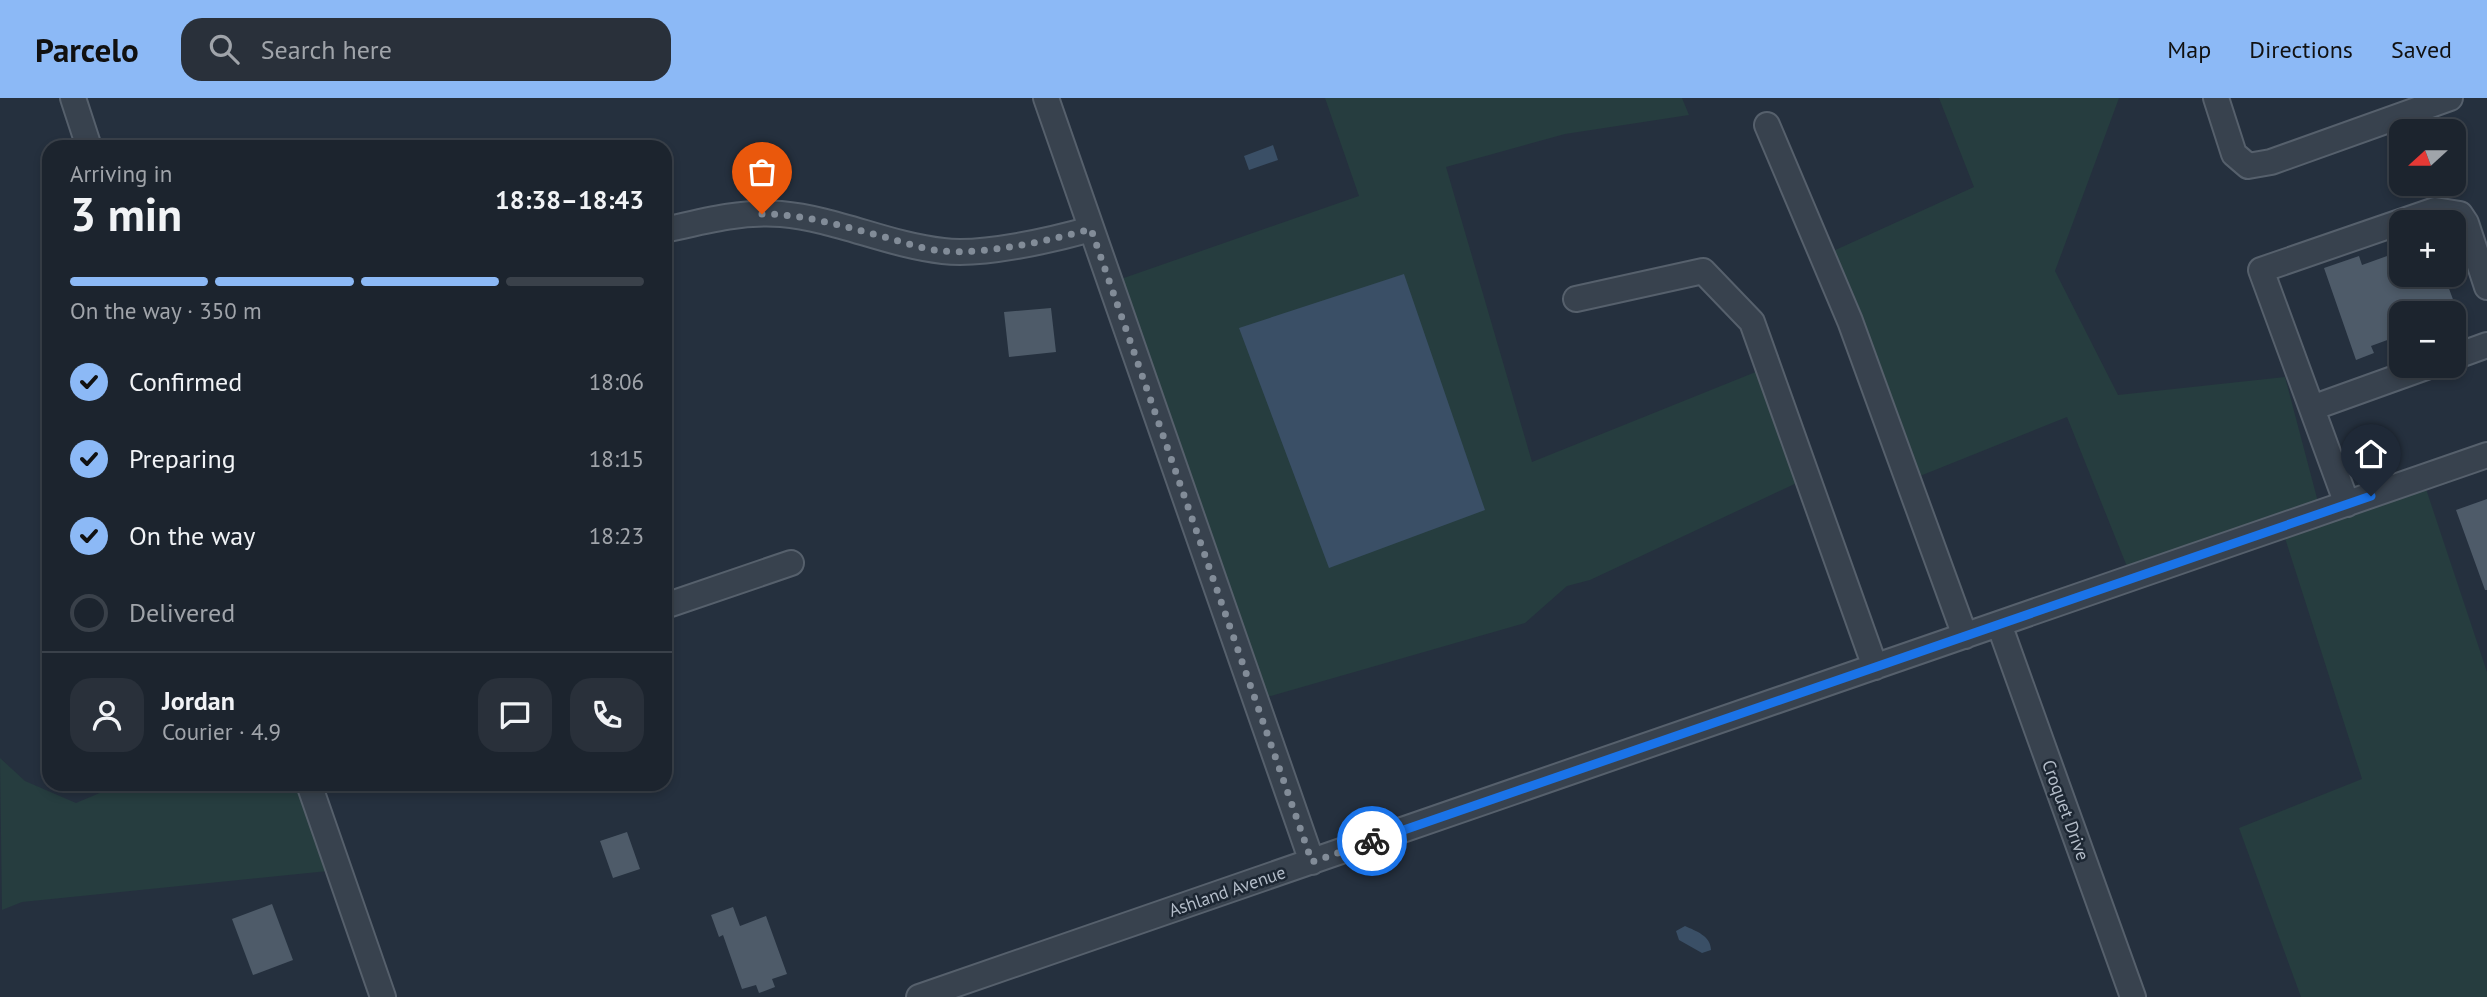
<!DOCTYPE html>
<html lang="en">
<head>
<meta charset="utf-8">
<style>
	:root { --surface:#1c242e; --page:#29303a; --text:#f1f3f6; --muted:#a0a4aa; --line:#3a414a; --accent:#8cb9f6 }
	body { margin:0; font-family:"PT Sans",sans-serif; background:var(--page); color:var(--text); height:100vh; display:flex; flex-direction:column; font-size:26px; white-space:nowrap }
	* { box-sizing:border-box; margin:0 }
	p { font-size:23px; color:var(--muted) }
	.icon { flex:none; width:38px; height:38px; fill:none; stroke:currentColor; stroke-width:2; stroke-linecap:round; stroke-linejoin:round }
	.map { position:relative; flex:1; overflow:hidden }
	.drawer { position:absolute; left:42px; top:42px; width:630px; height:651px; display:flex; flex-direction:column; background:var(--surface); border-radius:21px; box-shadow:0 4px 10px #0003,0 0 0 2px var(--line) }
	.drawer>* { flex:none }
	.needle { width:46px; rotate:249deg }
	.controls { position:absolute; left:2389px; top:21px; display:grid; gap:14px }
	.controls a { display:grid; place-items:center; width:77px; height:77px; border-radius:14px; background:var(--surface); box-shadow:0 4px 10px #0003,0 0 0 2px var(--line); font-size:35px }
	.pin { position:absolute; display:grid; place-items:center; width:60px; height:60px; color:#fff; margin:-72px -30px; border-radius:50% 50% 50% 0; rotate:-45deg; box-shadow:0 0 7px #0007 }
	.pin .icon { rotate:45deg }
	.courier { position:absolute; display:grid; place-items:center; width:70px; height:70px; margin:-35px; border:5px solid #1a73e8; border-radius:50%; background:#fff; color:#222; box-shadow:0 2px 9px #0007 }
	.overview em { font-style:normal; font-weight:800 }
	.overview div { display:flex; flex-direction:column-reverse }
	.overview { display:flex; align-items:center; justify-content:space-between; height:119px; padding:0 28px }
	h1 { font-size:46px; font-weight:800; line-height:52px }
	.bar { display:grid; grid-template-columns:repeat(4,1fr); gap:10px 7px; align-content:center; height:84px; padding:0 28px }
	.bar i { height:9px; border-radius:5px; background:var(--line) }
	.bar .selected { background:var(--accent) }
	.bar p { grid-column:span 4 }
	.line { display:flex; align-items:center; gap:18px; padding:0 28px; border-top:2px solid var(--line) }
	.line div { flex:1 }
	.round { display:grid; place-items:center; flex:none; width:74px; height:74px; border-radius:21px; background:var(--page) }
	ol { padding:0 28px; list-style:none }
	li { display:flex; align-items:center; gap:21px; height:77px }
	li p { margin-inline-start:auto }
	li .icon { padding:7px; border-radius:50%; background:var(--accent); color:#111; stroke-width:4 }
	li:last-child { color:var(--muted) }
	li i { width:38px; height:38px; border:4px solid var(--line); border-radius:50% }
	header { display:flex; align-items:center; gap:42px; box-sizing:border-box; height:98px; padding:0 35px; background:var(--accent); color:#111 }
	header strong { font-size:33px }
	nav { display:flex; gap:38px; margin-inline-start:auto; font-size:24px }
	.search { width:490px; height:63px; background:var(--page); display:flex; align-items:center; gap:18px; box-sizing:border-box; padding:0 24px; border-radius:21px; color:var(--muted); font-size:26px }
	.map>svg:first-child { display:block }
	.green { fill:#263d3f }
	.water { fill:#3a4f66 }
	.building { fill:#4e5b69 }
	.lines { fill:none; stroke-linecap:round; stroke-linejoin:round }
	.minor-casing { stroke:#56606c; stroke-width:28 }
	.minor { stroke:#38424e; stroke-width:24 }
	.done { stroke:#828c98; stroke-width:7; stroke-dasharray:0 12.6 }
	.route { stroke:#1a73e8; stroke-width:9 }
	.labels { text-anchor:middle; dominant-baseline:central; stroke-width:5; stroke-linejoin:round; paint-order:stroke }
	.street-label { font-size:18px; fill:#b4bdc9; stroke:#1d2733 }
</style>
</head>
<body>
<header>
<strong>Parcelo</strong>
<div class="search"><svg class="icon" aria-label="search" viewBox="0 0 24 24"><circle cx="10" cy="10" r="6"/><path d="M15 15l6 6"/></svg>Search here</div>
<nav><a>Map</a><a>Directions</a><a>Saved</a></nav>
</header>
<div class="map">
<svg width="2487" height="899" viewBox="0 0 2487 899">
	<rect width="100%" height="100%" fill="#25303e"/>
	<path class="green" d="M1325,0H1682L1689,17L1565,36L1446,69L1532,364L1778,265L1818,375L1590,482L1567,488L1525,525L1267,599L1121,181L1359,98Z
		M1939,0H2119L2055,173L2118,297L2285,279L2318,404L2128,471L2067,319L1920,378L1831,154L1974,89Z
		M2425,388L2487,574V899H2301L2239,730L2362,681L2284,437Z
		M0,660L25,683L76,705L121,686H297L328,773L22,804L2,812Z"/>
	<path class="water" d="M1273,47L1278,62L1249,72L1244,58Z
		M1404,176L1485,412L1329,470L1239,230Z
		M1685,828C1696,833 1711,838 1711,852L1702,855L1679,842L1676,833Z"/>
	<path class="building" d="M2401,153V177H2444L2458,215H2401V237L2371,248L2374,255L2356,262L2324,170L2359,158L2362,167Z
		M1051,210L1056,254L1009,259L1004,214Z
		M2487,401V492H2485L2456,412Z
		M627,734L640,771L613,780L600,743Z
		M272,806L293,862L253,877L232,821Z
		M733,809L740,828L766,818L787,876L772,881L775,889L759,895L756,887L742,891L723,837L719,839L711,817Z"/>
	<g class="lines">
		<defs>
			<path id="minor" d="M73,0L89,49
				M1046,0L1312,764
				M2216,0L2234,56L2248,68L2271,64L2450,0
				M1767,27L1850,223L1965,538
				M665,132C704,123 741,113 781,116C837,121 888,147 943,153C983,158 1052,142 1091,131
				M1576,201L1703,173L1752,224L1875,569
				M2454,259L2487,247
				M2312,310L2429,268
				M2347,406L2261,172L2435,112L2460,116L2466,125L2487,189
				M665,508L791,465
				M1999,526L2133,899
				M309,686L383,899
				M919,899L2487,357"/>
		</defs>
		<use href="#minor" class="minor-casing"/>
		<use href="#minor" class="minor"/>
	</g>
	<g class="lines">
		<path class="done" d="M762,116C807,116 849,130 892,141C909,146 927,152 944,153C985,157 1052,142 1091,131L1312,764L1372,743"/>
		<path class="route" d="M1372,743L2371,398"/>
	</g>
	<g class="labels">
		<g class="street-label">
			<text transform="translate(2066 712) rotate(70)">Croquet Drive</text>
			<text transform="translate(1227 793) rotate(-19)">Ashland Avenue</text>
		</g>
	</g>
</svg>
<div class="controls">
<a><svg class="needle" viewBox="-14 -14 28 28"><path d="M0-13l5 13h-10z" fill="#e53935"/><path d="M0 13l5-13h-10z" fill="#a0a4aa"/></svg></a>
<a>+</a>
<a>−</a>
</div>
<div class="pin" style="left:762px;top:116px;background:#ea580c"><svg class="icon" aria-label="bag" viewBox="0 0 24 24"><path d="M5 8h14l-1 12H6zM9 8a3 3 0 0 1 6 0"/></svg></div>
<div class="pin" style="left:2371px;top:398px;background:#1f2937"><svg class="icon" aria-label="home" viewBox="0 0 24 24"><path d="M3 11l9-7 9 7M6 9v11h12V9"/></svg></div>
<div class="courier" style="left:1372px;top:743px"><svg class="icon" aria-label="bike" viewBox="0 0 24 24"><circle cx="6" cy="16" r="4"/><circle cx="18" cy="16" r="4"/><path d="M6 16l4-8h5l3 8M10 8l3 8H6M13 5h3"/></svg></div>
<section class="drawer">
<div class="overview"><div><h1>3 min</h1><p>Arriving in</p></div><em>18:38–18:43</em></div>
<div class="bar"><i class="selected"></i><i class="selected"></i><i class="selected"></i><i></i><p>On the way · 350 m</p></div>
<ol>
<li><svg class="icon" aria-label="check" viewBox="0 0 24 24"><path d="M5 12l5 5 9-10"/></svg>Confirmed<p>18:06</p></li>
<li><svg class="icon" aria-label="check" viewBox="0 0 24 24"><path d="M5 12l5 5 9-10"/></svg>Preparing<p>18:15</p></li>
<li><svg class="icon" aria-label="check" viewBox="0 0 24 24"><path d="M5 12l5 5 9-10"/></svg>On the way<p>18:23</p></li>
<li><i></i>Delivered</li>
</ol>
<div class="line" style="height:126px"><a class="round"><svg class="icon" aria-label="person" viewBox="0 0 24 24"><circle cx="12" cy="8" r="4"/><path d="M4 21q1-7 8-7t8 7"/></svg></a><div><b>Jordan</b><p>Courier · 4.9</p></div><a class="round"><svg class="icon" aria-label="chat" viewBox="0 0 24 24"><path d="M4 5h16v11H9l-5 4z"/></svg></a><a class="round"><svg class="icon" aria-label="phone" viewBox="0 0 24 24"><path d="M5 4h4l2 5-3 2q2 4 5 5l2-3 5 2v4C11 20 4 13 5 4z"/></svg></a></div>
</section>
</div>
</body>
</html>
